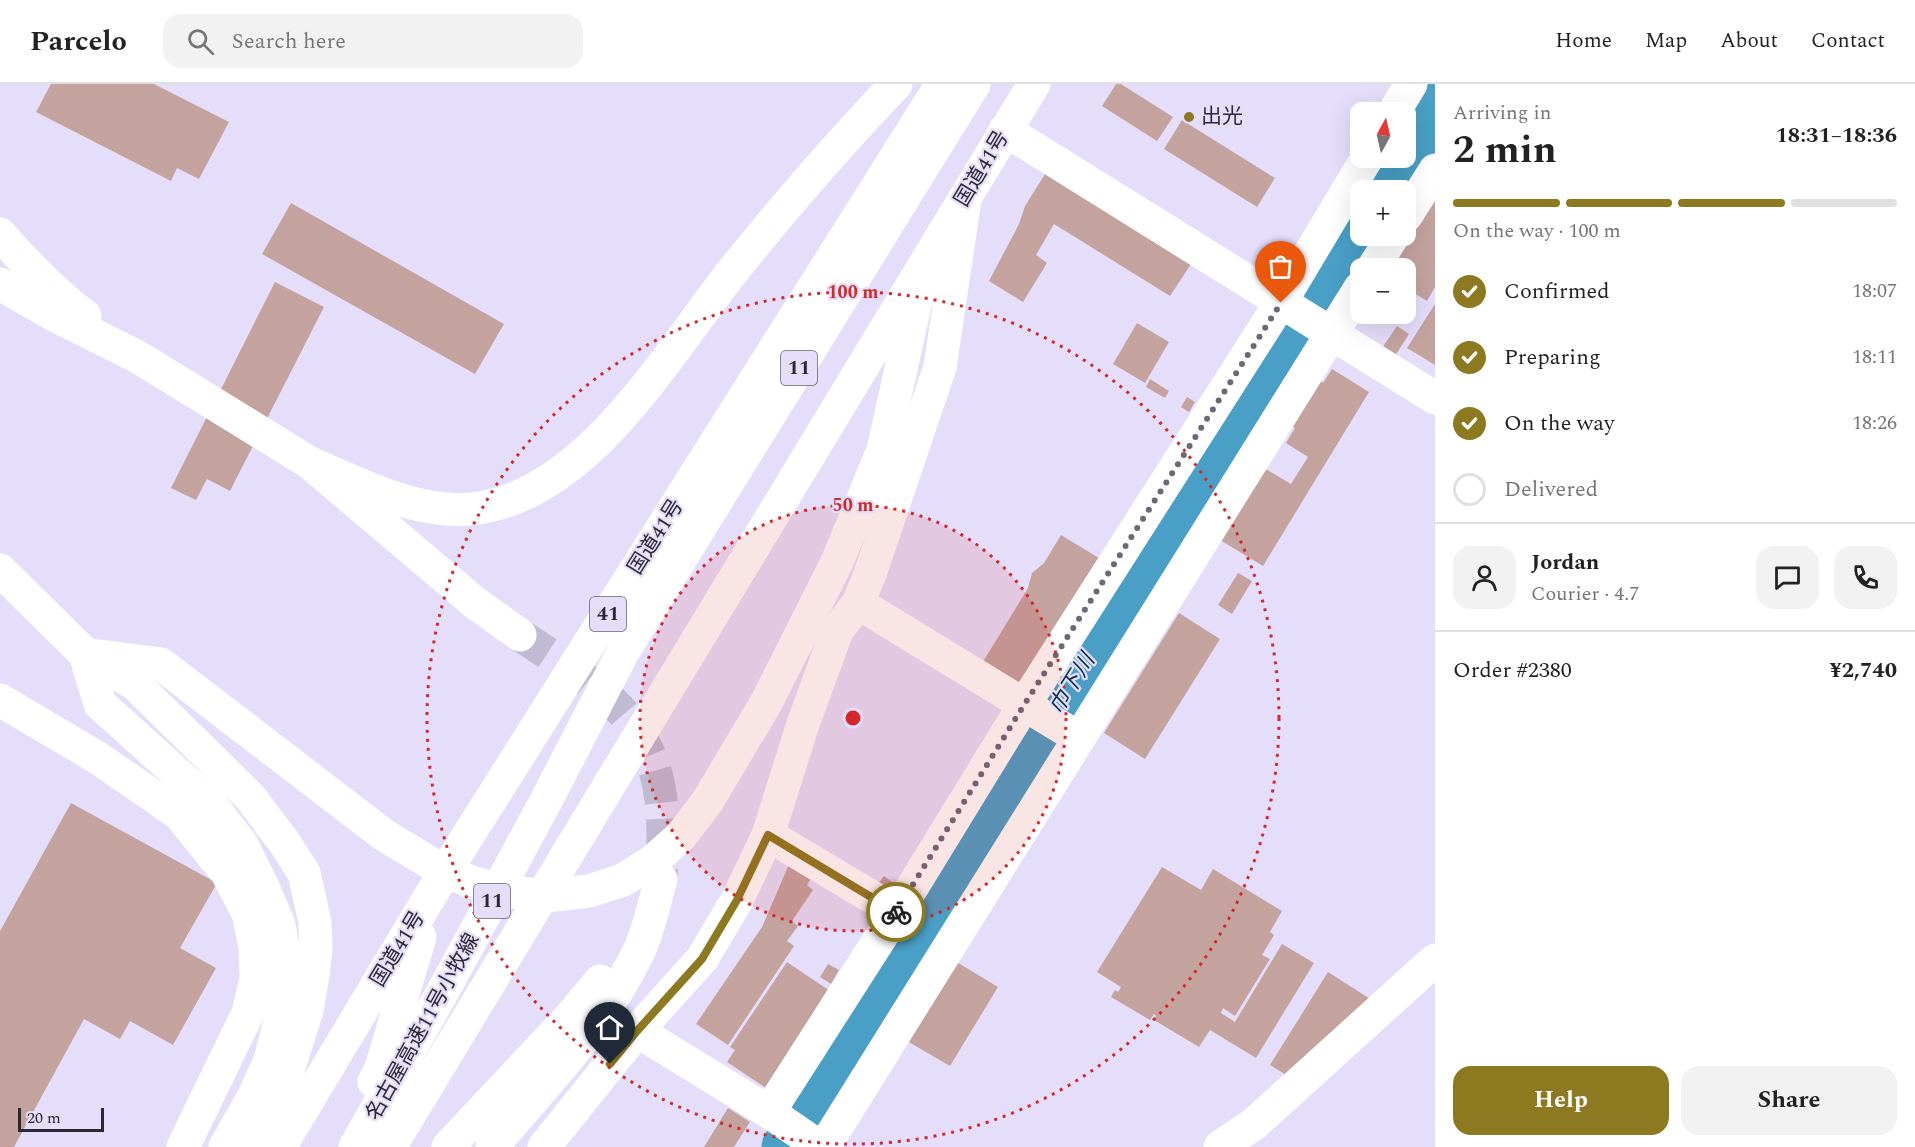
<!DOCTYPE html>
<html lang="en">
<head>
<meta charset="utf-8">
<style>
	:root { --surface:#fff; --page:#f2f2f2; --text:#222; --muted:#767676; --line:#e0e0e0; --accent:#8d7a20 }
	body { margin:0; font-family:Spectral,"Noto Sans JP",serif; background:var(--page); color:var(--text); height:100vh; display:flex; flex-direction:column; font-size:22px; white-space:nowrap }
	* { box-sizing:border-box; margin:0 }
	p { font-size:20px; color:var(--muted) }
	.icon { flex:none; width:33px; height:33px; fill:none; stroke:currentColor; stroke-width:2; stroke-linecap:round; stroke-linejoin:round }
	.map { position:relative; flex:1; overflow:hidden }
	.panel { display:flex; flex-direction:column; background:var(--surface); width:480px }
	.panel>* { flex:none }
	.needle { width:39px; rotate:8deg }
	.controls { position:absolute; left:1350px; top:18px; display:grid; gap:12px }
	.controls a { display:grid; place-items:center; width:66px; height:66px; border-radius:12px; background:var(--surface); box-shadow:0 6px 24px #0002; font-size:30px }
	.scale { position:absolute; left:18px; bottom:15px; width:86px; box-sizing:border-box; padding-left:6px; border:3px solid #2a2832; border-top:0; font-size:16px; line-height:21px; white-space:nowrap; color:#2a2832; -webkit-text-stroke:4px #e5defb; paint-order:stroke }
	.pin { position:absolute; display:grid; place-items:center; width:51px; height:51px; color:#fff; margin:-62px -26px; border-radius:50% 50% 50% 0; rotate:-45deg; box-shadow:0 0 6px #0007 }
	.pin .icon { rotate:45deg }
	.courier { position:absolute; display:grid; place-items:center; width:60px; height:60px; margin:-30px; border:4px solid #8d7a20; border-radius:50%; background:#fff; color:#222; box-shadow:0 2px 8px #0007 }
	.overview em { font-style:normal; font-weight:700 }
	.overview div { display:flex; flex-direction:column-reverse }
	.overview { display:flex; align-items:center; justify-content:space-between; height:102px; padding:0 18px }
	h1 { font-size:39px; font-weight:700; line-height:45px }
	.bar { display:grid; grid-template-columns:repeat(4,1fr); gap:9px 6px; align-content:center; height:72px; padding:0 18px }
	.bar i { height:8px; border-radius:4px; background:var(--line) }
	.bar .selected { background:var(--accent) }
	.bar p { grid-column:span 4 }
	.line { display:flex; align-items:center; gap:15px; padding:0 18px; border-top:2px solid var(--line) }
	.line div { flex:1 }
	.round { display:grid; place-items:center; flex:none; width:63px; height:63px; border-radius:18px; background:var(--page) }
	ol { padding:0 18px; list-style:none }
	li { display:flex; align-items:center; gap:18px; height:66px }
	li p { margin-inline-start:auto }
	li .icon { padding:6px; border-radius:50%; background:var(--accent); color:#fff; stroke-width:4 }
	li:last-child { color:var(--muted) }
	li i { width:33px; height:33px; border:3px solid var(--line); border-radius:50% }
	.cta { display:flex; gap:12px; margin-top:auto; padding:12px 18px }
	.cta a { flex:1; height:69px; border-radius:18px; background:var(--accent); color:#fff; font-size:24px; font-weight:700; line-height:69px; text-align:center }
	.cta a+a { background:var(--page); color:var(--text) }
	header { display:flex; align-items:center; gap:36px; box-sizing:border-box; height:84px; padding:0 30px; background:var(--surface); border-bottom:2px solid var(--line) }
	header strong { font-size:28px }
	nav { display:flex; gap:33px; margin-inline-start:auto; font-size:21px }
	.search { width:420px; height:54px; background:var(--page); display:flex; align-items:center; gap:15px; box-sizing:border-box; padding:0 21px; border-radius:18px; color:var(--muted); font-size:22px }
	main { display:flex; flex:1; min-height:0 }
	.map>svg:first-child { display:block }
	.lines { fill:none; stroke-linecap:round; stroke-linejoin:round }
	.river { stroke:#499fc6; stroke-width:51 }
	.building { fill:#c4a39f }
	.highway-tunnel { stroke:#c0bad3; stroke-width:33; stroke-dasharray:33 16; stroke-linecap:butt }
	.minor { stroke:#fff; stroke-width:33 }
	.highway { stroke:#fff; stroke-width:33 }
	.done { stroke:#6b6878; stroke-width:6; stroke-dasharray:0 10.8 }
	.route { stroke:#8d7a20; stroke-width:8 }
	.ring { fill:none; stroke:#d62828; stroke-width:3; stroke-dasharray:3 6 }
	.poi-dot { fill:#8d7a20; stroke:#e5defb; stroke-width:2 }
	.labels { text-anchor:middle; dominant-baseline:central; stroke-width:4.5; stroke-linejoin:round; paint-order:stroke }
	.shield { fill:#e5defb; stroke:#625f6e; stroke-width:1.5 }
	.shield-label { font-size:20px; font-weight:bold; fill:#2a2832 }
	.poi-label { font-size:21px; fill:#2a2832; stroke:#e5defb; text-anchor:start }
	.street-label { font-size:21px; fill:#2a2832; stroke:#e5defb }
	.water-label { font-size:22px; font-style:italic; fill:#093142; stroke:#e5defb }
	.centre { fill:#d62828; stroke:#e5defb; stroke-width:3 }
	.ring-label { font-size:18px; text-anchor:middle; font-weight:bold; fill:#d62828; stroke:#e5defb; stroke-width:4.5; stroke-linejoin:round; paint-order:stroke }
</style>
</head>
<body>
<header>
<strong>Parcelo</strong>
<div class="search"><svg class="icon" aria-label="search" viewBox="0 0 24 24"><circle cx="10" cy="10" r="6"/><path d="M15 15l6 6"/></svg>Search here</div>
<nav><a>Home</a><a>Map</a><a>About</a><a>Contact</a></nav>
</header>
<main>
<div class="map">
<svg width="1435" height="1063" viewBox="0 0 1435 1063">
	<rect width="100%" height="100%" fill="#e5defb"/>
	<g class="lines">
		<path class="river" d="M1406,68L1435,21
			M1382,106L1402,74
			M787,1063L969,764L1360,140"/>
	</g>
	<path class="building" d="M51,0H154L229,38L199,95L177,84L171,97L36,28Z
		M1116,0H1121L1173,33L1157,57L1102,22Z
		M1182,36L1275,94L1257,123L1164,65Z
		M1050,82L1191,180L1170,212L1054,140L1036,171L1047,179L1023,218L989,197L1019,140L1025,122Z
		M1435,112V203L1427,217L1406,204V184H1390Z
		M291,119L504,240L475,290L262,170Z
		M275,198L324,223L230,407L207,395L196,416L171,404Z
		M1435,220V281L1407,264Z
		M1137,239L1169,258L1145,299L1113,280Z
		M1397,242L1409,250L1395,272L1382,264Z
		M1332,285L1369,308L1263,482L1220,456L1264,384L1291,400L1308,373L1286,359L1295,344L1292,342L1320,296L1323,299Z
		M1150,295L1169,307L1165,314L1146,303Z
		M1187,313L1195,318L1189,328L1181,323Z
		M1061,451L1099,474L1020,603L981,581L1028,504L1032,489L1044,479Z
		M1238,489L1252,497L1232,530L1218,521Z
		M1179,529L1220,555L1145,675L1104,649Z
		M71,719L217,799L180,864L216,884L173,961L130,937L120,955L84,935L14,1063H0V847Z
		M790,778L812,793L807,801L813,806L792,837L798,842L787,857L794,862L728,961L696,940L762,843Z
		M1162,783L1201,806L1213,785L1282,827L1270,848L1274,851L1262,871L1270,875L1235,932L1223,924L1221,929L1235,938L1282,860L1314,879L1256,974L1210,946L1199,963L1154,936L1156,932L1154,930L1150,936L1111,913L1115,906L1118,908L1121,903L1097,888Z
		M884,792L895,800L888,809L877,801Z
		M955,877L998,903L950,982L907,957Z
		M787,878L839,913L775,1010L727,978L735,966L730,963Z
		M828,880L839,886L831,900L820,893Z
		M1328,888L1375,918L1291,994L1270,981Z
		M728,1024L750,1038L734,1063H704Z"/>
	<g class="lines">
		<path class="highway-tunnel" d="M520,551C547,569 575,586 600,607C662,657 667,717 661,791"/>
		<path class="minor" d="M1394,28L1411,0
			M1005,46L1435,314
			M1406,132L1435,86
			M1373,184L1393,152
			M858,519L1079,654
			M0,616L98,674L179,730L227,789L248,829L255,862L256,895L248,929L183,1063
			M768,751L897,828
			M637,947L769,1028L820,1063
			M769,1028L897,828L1024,621L1281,218L1367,74
			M544,1063L637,947L702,875L737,816L768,751L803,640L837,547L858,519L870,490L940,283L965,115
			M824,1063L1360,204
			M1220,1063L1254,1040L1435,876"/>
		<path class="highway" d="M0,150C26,180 53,208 85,232
			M0,200L52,230L138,273L310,379L474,518L520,551
			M310,379C362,401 420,433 479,424C590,407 668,269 732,188C784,123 839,60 896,0
			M0,486L85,570L135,600L250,713L284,758L304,789L315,838L316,865L313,891L307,926L286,993L265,1045L256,1063
			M85,570L161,580L384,751L432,780L471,798L503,807L546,812L589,807L623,796L653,777L681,752L707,718L766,619L837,478L883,366L924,181
			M85,570L100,620L210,719L241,759L264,805L279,841L285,873L280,937L270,976L254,1012L225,1063
			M374,998L381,984L420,853
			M280,1063L435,804L942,0
			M355,1063L447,900L547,715L623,568L974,0
			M390,1063L1034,0
			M448,1063L571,932L600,897
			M492,1063C543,1002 603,942 638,869C649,847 654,819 661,795"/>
	</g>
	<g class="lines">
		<path class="done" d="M896,828L1024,621L1281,219"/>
		<path class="route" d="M610,980L637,947L702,875L737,816L768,751L896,828"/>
	</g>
	<circle cx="853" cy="634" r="213" fill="#d62828" fill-opacity=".12"/>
	<g class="ring">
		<circle cx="853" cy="634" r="213"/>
		<circle cx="853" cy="634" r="426"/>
	</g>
	<circle class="poi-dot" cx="1189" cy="33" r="6"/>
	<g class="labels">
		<g class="shield">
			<rect x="781" y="267" width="36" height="34" rx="4.5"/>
			<rect x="590" y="513" width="36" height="34" rx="4.5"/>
			<rect x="474" y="800" width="36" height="34" rx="4.5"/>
		</g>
		<g class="shield-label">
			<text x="799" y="284">11</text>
			<text x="608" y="530">41</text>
			<text x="492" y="817">11</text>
		</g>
		<g class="poi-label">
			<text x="1201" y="33">出光</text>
		</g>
		<g class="street-label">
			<text transform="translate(982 85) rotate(-59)">国道41号</text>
			<text transform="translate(656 453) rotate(-58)">国道41号</text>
			<text transform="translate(398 865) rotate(-59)">国道41号</text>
			<text transform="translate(423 943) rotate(-61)">名古屋高速11号小牧線</text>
		</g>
		<g class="water-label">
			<text transform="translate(1072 600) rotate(-58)">巾下川</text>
		</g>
	</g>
	<circle cx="853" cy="634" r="9" class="centre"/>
	<g class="ring-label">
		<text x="853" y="214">100 m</text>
		<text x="853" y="427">50 m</text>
	</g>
</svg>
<div class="controls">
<a><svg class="needle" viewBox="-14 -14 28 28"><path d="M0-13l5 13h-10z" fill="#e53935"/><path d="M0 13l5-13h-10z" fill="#767676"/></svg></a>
<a>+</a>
<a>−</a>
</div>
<div class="scale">20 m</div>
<div class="pin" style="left:1281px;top:219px;background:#ea580c"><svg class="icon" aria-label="bag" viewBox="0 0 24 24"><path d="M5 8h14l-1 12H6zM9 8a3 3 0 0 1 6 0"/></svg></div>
<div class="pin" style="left:610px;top:980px;background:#1f2937"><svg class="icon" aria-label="home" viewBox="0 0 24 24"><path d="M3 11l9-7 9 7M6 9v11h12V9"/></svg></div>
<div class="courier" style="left:896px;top:828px"><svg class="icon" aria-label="bike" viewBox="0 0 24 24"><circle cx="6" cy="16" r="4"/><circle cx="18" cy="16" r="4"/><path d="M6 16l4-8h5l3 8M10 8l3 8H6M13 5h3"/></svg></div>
</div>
<section class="panel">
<div class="overview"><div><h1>2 min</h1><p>Arriving in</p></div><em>18:31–18:36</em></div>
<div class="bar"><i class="selected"></i><i class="selected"></i><i class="selected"></i><i></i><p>On the way · 100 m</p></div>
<ol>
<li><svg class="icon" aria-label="check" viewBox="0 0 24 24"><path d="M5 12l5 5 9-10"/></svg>Confirmed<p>18:07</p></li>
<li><svg class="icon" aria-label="check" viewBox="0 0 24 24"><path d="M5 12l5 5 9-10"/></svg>Preparing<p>18:11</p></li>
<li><svg class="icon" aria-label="check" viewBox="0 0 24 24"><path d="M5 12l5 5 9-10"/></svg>On the way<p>18:26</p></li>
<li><i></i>Delivered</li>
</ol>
<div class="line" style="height:108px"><a class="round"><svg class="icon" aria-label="person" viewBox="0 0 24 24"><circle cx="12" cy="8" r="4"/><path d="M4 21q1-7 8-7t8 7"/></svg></a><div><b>Jordan</b><p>Courier · 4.7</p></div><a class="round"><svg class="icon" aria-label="chat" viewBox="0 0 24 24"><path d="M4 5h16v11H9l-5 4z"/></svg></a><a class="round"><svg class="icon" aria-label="phone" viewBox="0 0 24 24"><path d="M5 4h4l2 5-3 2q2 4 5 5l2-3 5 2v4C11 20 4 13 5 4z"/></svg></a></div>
<div class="line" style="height:78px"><div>Order #2380</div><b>¥2,740</b></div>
<div class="cta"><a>Help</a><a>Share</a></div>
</section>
</main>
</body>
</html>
